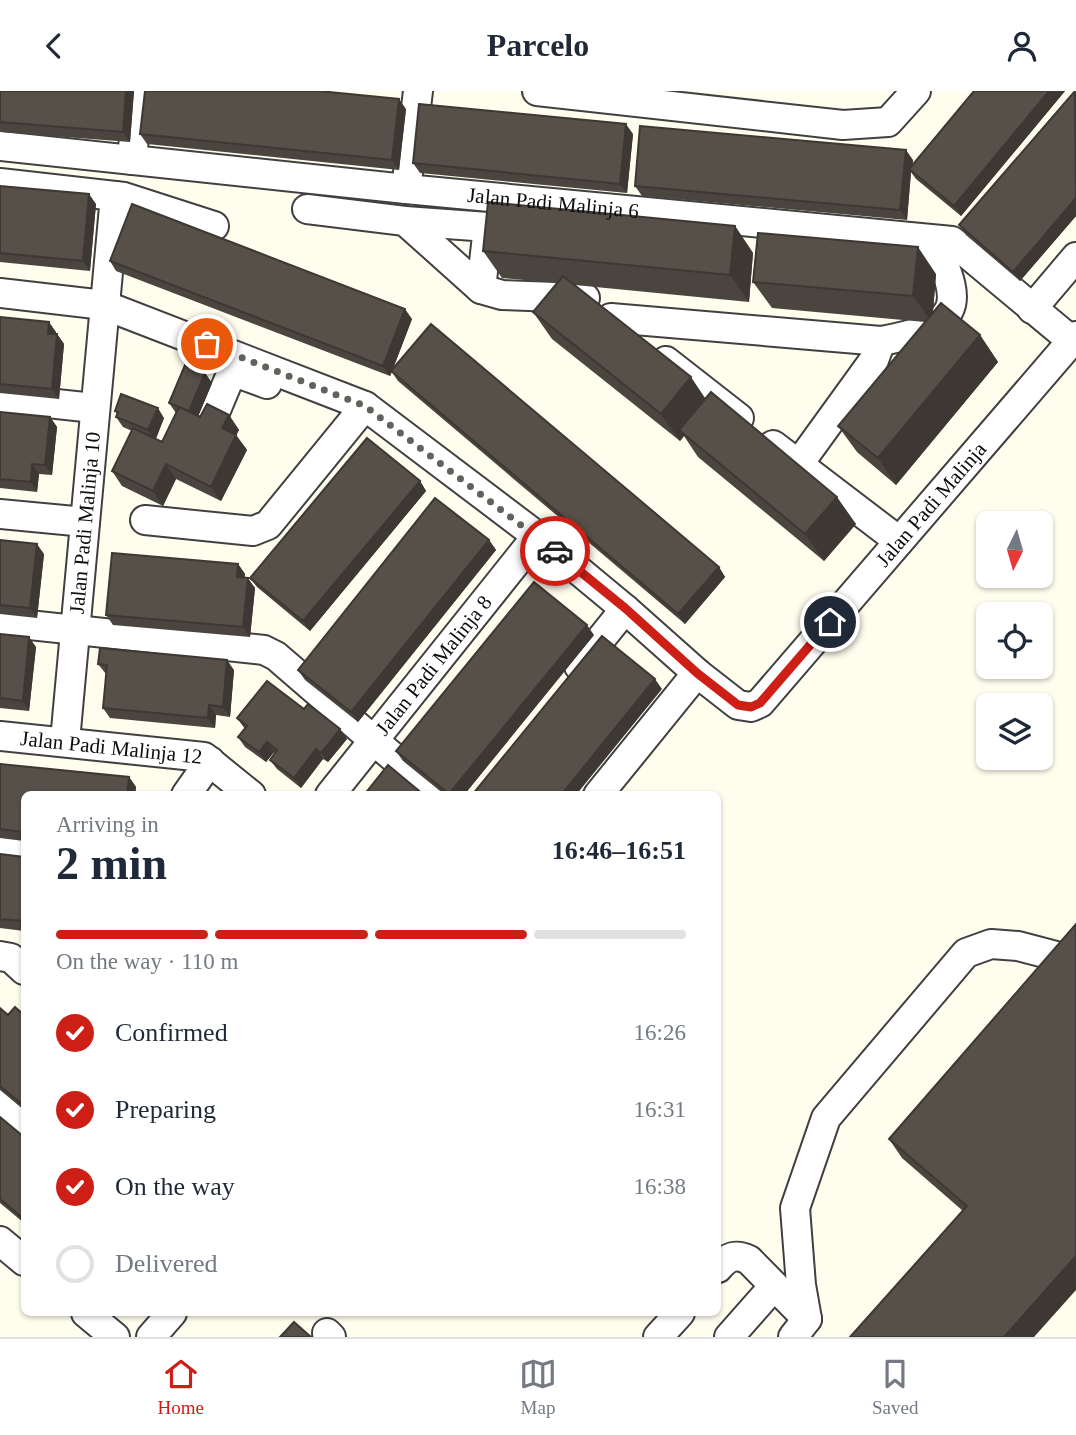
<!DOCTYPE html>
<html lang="en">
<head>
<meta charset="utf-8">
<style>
	:root { --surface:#fff; --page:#f6f6f7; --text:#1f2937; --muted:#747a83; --line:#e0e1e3; --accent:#cd1f16 }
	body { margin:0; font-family:"Times New Roman",serif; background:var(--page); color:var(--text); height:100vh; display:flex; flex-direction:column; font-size:26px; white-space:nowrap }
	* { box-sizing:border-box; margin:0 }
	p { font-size:23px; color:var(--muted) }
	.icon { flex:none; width:38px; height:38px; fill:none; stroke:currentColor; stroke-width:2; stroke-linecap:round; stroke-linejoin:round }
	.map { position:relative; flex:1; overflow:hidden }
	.sheet { position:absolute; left:21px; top:700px; width:700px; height:525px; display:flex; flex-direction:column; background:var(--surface); border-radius:10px; box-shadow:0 2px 5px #0004 }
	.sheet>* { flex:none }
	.needle { width:46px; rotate:185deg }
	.fabs { position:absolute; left:976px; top:420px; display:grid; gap:14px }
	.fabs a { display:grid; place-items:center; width:77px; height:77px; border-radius:10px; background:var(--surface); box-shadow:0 2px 5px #0004; font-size:35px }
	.pin { position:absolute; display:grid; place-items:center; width:60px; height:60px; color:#fff; margin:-30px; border:4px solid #fff; border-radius:50%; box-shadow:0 2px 7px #0007 }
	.courier { position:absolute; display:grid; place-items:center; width:70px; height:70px; margin:-35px; border:5px solid #cd1f16; border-radius:50%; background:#fff; color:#222; box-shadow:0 2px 9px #0007 }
	.headline em { font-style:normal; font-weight:800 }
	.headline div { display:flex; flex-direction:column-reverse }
	.headline { display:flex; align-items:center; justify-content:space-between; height:119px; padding:0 35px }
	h1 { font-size:46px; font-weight:800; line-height:52px }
	.bar { display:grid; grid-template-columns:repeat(4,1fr); gap:10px 7px; align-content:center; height:84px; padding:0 35px }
	.bar i { height:9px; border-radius:5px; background:var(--line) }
	.bar .selected { background:var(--accent) }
	.bar p { grid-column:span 4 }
	ol { padding:0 35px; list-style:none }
	li { display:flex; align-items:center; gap:21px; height:77px }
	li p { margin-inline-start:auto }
	li .icon { padding:7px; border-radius:50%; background:var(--accent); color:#fff; stroke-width:4 }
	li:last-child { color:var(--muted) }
	li i { width:38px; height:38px; border:4px solid var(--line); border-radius:50% }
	header { display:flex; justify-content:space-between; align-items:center; height:91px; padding:0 35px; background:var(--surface); font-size:32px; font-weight:800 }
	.tabs { display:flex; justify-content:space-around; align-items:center; height:98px; border-top:2px solid var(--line); background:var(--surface); font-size:19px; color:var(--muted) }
	.tabs a { display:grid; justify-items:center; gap:4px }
	.tabs .selected { color:var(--accent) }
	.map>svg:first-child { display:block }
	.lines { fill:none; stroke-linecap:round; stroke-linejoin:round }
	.minor-casing { stroke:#404040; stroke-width:32 }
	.minor { stroke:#fff; stroke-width:28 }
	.wall { fill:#4b453f }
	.shaded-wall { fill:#3d3833 }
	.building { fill:#575049; stroke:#3d3833; stroke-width:2 }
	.done { stroke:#62615c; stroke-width:7; stroke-dasharray:0 12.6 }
	.route { stroke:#cd1f16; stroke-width:9 }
	.labels { text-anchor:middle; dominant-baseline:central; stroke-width:7; stroke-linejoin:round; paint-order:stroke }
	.street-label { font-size:21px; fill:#0d0d0d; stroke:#fff }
</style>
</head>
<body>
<header><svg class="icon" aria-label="back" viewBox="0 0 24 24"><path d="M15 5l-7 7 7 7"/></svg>Parcelo<svg class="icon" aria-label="person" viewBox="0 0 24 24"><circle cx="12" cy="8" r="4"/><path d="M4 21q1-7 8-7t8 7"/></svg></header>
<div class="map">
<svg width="1076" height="1246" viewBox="0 0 1076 1246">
	<rect width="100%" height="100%" fill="#fffdee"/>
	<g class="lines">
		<defs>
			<g id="minor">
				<path d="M537,0L843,34L888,31L916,0"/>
				<path id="s1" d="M0,55L406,98L952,150L1072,250"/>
				<path d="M132,69L138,0"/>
				<path d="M0,92L124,106L214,135"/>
				<path d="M406,98L418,0"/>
				<path d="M307,118L405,130L481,198L502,204L585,207"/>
				<path d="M405,130L488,136L481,198"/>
				<path id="s2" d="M0,202L104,214L365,315L537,445L625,518L697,582L738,614L751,616L760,612L1076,245"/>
				<path d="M1032,218L1076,166"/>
				<path d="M611,227L881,250L874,269L798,374"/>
				<path d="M881,250C902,246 939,240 949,219C957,204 947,181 941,166L909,160"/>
				<path d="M666,270L739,327"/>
				<path d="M0,307L94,317"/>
				<path d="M211,331L229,288L233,283H240L267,293"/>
				<path d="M773,354L899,450"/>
				<path d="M0,423L85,431"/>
				<path d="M145,429L253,440L268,434L365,315"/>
				<path d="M0,531L264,559L276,565L437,704"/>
				<path d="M579,575L625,518"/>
				<path id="s3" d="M0,645L204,666L251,704"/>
				<path id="s4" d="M65,650L115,105"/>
				<path d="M186,704L210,670"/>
				<path id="s5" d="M330,704L537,445"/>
				<path d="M598,704L697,582"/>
				<path d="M0,756L24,759"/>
				<path d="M0,865L11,867L24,879"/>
				<path d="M0,1013L24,1033"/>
				<path d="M0,1150L24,1170"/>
				<path d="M718,1177C727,1166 735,1162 749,1169L807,1228"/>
				<path d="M86,1222L115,1246"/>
				<path d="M327,1242L331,1246"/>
				<path d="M151,1246L172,1222"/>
				<path d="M658,1246L680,1222"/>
				<path d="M729,1246L774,1195"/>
				<path d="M793,1246L807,1228L801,1194L795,1117L826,1027L966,862L991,853L1018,855L1075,870"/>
			</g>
		</defs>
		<use href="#minor" class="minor-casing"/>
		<use href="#minor" class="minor"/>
	</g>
	<path class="wall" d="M0,0H134L130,51L0,41Z
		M974,0H1065L961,125L916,88L911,81L907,129L642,105L635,95L913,69L912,74Z
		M1076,0V125L1020,190L966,144L959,134Z
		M406,18L399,79L147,53L140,43Z
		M633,43L627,102L420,82L413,72Z
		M0,95L96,113L90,180L0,171Z
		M735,135L753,162L749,211L575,194L706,308L856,433L824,470L698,366L684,345L680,350L552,248L533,221L557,192L502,187L483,160Z
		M110,170L412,228L393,278L719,476L725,486L685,533L398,290L392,281L390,285L116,180Z
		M936,183L933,221L980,244L998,271L896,394L857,361L838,335L925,231L772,217L753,191Z
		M0,226L56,241V243H57L64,253L59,308L0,302Z
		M205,282L212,292L198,325L200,326L229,324L239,339L236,344L247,359L221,410L176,388L163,415L122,395L112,380L132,340L123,336L116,326L117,323L115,320L164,327L156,348L162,351L176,322L169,312Z
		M0,321L50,326L57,336L52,384L39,383L37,401L0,397Z
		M420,390L426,400L310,540L257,496L250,487Z
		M0,449L44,463L37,527L0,523Z
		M489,449L496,459L358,631L305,589L298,579Z
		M238,473L245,483L244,487L255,497L250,546L113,534L106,524Z
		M0,543L36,556L29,620L0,617Z
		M594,544L464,704H445L403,670L396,660Z
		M98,573L234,579L230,626L216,624L215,637L110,627L103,617L106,583Z
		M304,618L340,638L347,648L328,671L323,668L301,697L277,678L270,669L275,662L274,661L266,671L245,656L238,646L245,638L237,627Z
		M0,673L129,686L136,696L135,704H24V750L0,747Z
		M0,763L24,766V840L0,837Z
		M1076,833L1034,1246L963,1120L902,1067L889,1048Z
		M0,917L8,924H24V1019L0,999Z
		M0,1026L24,1046V1132L0,1112Z"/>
	<path class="shaded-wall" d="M126,0H134L130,51L123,41Z
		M1049,0H1065L961,125L954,115Z
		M399,8L406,18L399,79L392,69Z
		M626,33L633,43L627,102L620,93Z
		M906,59L913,69L912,80L909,78L911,81L907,129L900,119Z
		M89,103L96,113L90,180L83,170Z
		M1076,107V125L1020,190L1013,181Z
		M735,135L753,162L749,211L730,184Z
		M918,156L936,183L932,232L913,205Z
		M405,218L412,228L390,285L383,275Z
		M49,231L56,241L55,253L48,243Z
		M57,243L64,253L59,308L52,298Z
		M980,244L998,271L896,394L878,367Z
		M205,282L212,292L196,330L189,320Z
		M691,286L709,313L679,339L684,345L680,350L661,323Z
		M158,317L164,327L155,349L148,339Z
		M229,324L239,339L232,352L222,337Z
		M50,326L57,336L52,384L45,374Z
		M236,344L247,359L221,410L211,396Z
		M32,373L39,383L37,401L31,391Z
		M166,373L176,388L163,415L153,400Z
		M420,390L426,400L310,540L303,530Z
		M837,406L856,433L824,470L805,443Z
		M489,449L496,459L358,631L351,621Z
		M37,453L44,463L37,527L30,517Z
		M238,473L245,483L244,496L237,486Z
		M719,476L725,486L685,533L678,523Z
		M248,487L255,497L250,546L243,536Z
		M587,534L594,544L464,704H450L449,703Z
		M29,546L36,556L29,620L23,610Z
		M227,569L234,579L230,626L223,616Z
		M655,588L662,598L576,704H561Z
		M209,614L216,624L215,637L208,627Z
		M340,638L347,648L328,671L321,662Z
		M267,651L274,661L266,671L259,661Z
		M316,658L323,668L301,697L294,687Z
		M129,686L136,696L135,704H127Z
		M1076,1165V1199L1034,1246H1004Z"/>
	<path class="building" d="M0,0H126L123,41L0,31Z
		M145,0H319L399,8L392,69L140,43Z
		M974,0H1049L954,115L909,78Z
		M1075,0L1076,107L1013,181L959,134Z
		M419,13L626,33L620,93L413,72Z
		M640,35L906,59L900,119L635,95Z
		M0,95L89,103L83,170L0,162Z
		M488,111L735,135L730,184L483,160Z
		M132,113L405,218L383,275L110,170Z
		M758,142L918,156L913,205L753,191Z
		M563,185L691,286L661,323L533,221Z
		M941,212L980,244L878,367L838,335Z
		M0,226L49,231L48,243H57L52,298L0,293Z
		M431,233L719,476L678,523L391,280Z
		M185,274L205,282L189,320L169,312Z
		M711,301L837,406L805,443L679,339Z
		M121,303L158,317L148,339L116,326L118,321L115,320Z
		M207,313L229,324L222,337L236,344L211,396L166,373L153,400L112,380L133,337L162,351L179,316L200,326Z
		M0,321L50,326L45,374L32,373L31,391L0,388Z
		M367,347L420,390L303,530L250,487Z
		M435,407L489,449L351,621L298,579Z
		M0,449L37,453L30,517L0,514Z
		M112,462L238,473L237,486L248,487L243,536L106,524Z
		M534,491L587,534L449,703L396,660Z
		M0,543L29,546L23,610L0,607Z
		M602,545L655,588L561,704H472Z
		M100,557L227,569L223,616L209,614L208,627L103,617L107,574L98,573Z
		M267,590L304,618L308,613L340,638L321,662L316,658L294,687L270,669L277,659L267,651L259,661L238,646L247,635L237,627Z
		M0,673L129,686L127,704H24V741L0,738Z
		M388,674L424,704H364Z
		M0,763L24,766V830L0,828Z
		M1076,833V1165L1004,1246H850L967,1115L889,1048Z
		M15,916L24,924V1015L0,995V917L8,924Z
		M0,1026L24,1046V1128L0,1108Z
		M294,1231L311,1246H280Z"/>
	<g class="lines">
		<path class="done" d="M207,253L365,315L555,460"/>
		<path class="route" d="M555,460L625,517L697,582L738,614L751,616L760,612L830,531"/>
	</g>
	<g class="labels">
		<g class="street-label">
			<text stroke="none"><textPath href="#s1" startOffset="556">Jalan Padi Malinja 6</textPath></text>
			<text stroke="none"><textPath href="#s2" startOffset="1148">Jalan Padi Malinja</textPath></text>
			<text stroke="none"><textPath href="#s4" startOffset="219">Jalan Padi Malinja 10</textPath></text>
			<text stroke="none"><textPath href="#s5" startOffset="166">Jalan Padi Malinja 8</textPath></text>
			<text stroke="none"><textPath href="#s3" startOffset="112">Jalan Padi Malinja 12</textPath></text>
		</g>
	</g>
</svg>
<div class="fabs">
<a><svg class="needle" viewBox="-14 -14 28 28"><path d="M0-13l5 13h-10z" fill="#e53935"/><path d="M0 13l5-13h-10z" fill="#747a83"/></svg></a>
<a><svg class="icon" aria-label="locate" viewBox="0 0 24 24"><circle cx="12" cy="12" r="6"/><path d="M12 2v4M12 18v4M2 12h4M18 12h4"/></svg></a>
<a><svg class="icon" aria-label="layers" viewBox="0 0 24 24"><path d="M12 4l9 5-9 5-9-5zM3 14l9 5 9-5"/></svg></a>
</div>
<div class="pin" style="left:207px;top:253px;background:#ea580c"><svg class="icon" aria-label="bag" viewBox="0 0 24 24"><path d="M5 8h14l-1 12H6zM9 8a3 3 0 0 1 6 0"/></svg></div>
<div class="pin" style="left:830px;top:531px;background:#1f2937"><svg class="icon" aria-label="home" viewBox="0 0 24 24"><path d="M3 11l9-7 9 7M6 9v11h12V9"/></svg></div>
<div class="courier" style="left:555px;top:460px"><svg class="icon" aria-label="car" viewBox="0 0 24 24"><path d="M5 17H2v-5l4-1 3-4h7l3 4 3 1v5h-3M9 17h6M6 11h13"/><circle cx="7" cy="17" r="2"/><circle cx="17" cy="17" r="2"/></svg></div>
<section class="sheet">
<div class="headline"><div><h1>2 min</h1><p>Arriving in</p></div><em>16:46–16:51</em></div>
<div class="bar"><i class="selected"></i><i class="selected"></i><i class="selected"></i><i></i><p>On the way · 110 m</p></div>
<ol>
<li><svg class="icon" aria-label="check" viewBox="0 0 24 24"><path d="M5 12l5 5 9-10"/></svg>Confirmed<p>16:26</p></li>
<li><svg class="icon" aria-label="check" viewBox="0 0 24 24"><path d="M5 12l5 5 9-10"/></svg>Preparing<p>16:31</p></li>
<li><svg class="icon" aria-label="check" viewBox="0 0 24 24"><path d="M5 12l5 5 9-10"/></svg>On the way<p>16:38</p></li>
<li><i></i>Delivered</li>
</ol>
</section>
</div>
<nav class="tabs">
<a class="selected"><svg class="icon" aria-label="home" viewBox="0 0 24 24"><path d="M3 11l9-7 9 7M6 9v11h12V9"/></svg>Home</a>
<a><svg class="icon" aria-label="map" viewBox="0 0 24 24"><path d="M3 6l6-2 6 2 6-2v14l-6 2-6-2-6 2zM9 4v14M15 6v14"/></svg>Map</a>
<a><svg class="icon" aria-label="saved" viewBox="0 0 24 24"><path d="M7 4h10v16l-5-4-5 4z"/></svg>Saved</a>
</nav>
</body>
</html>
